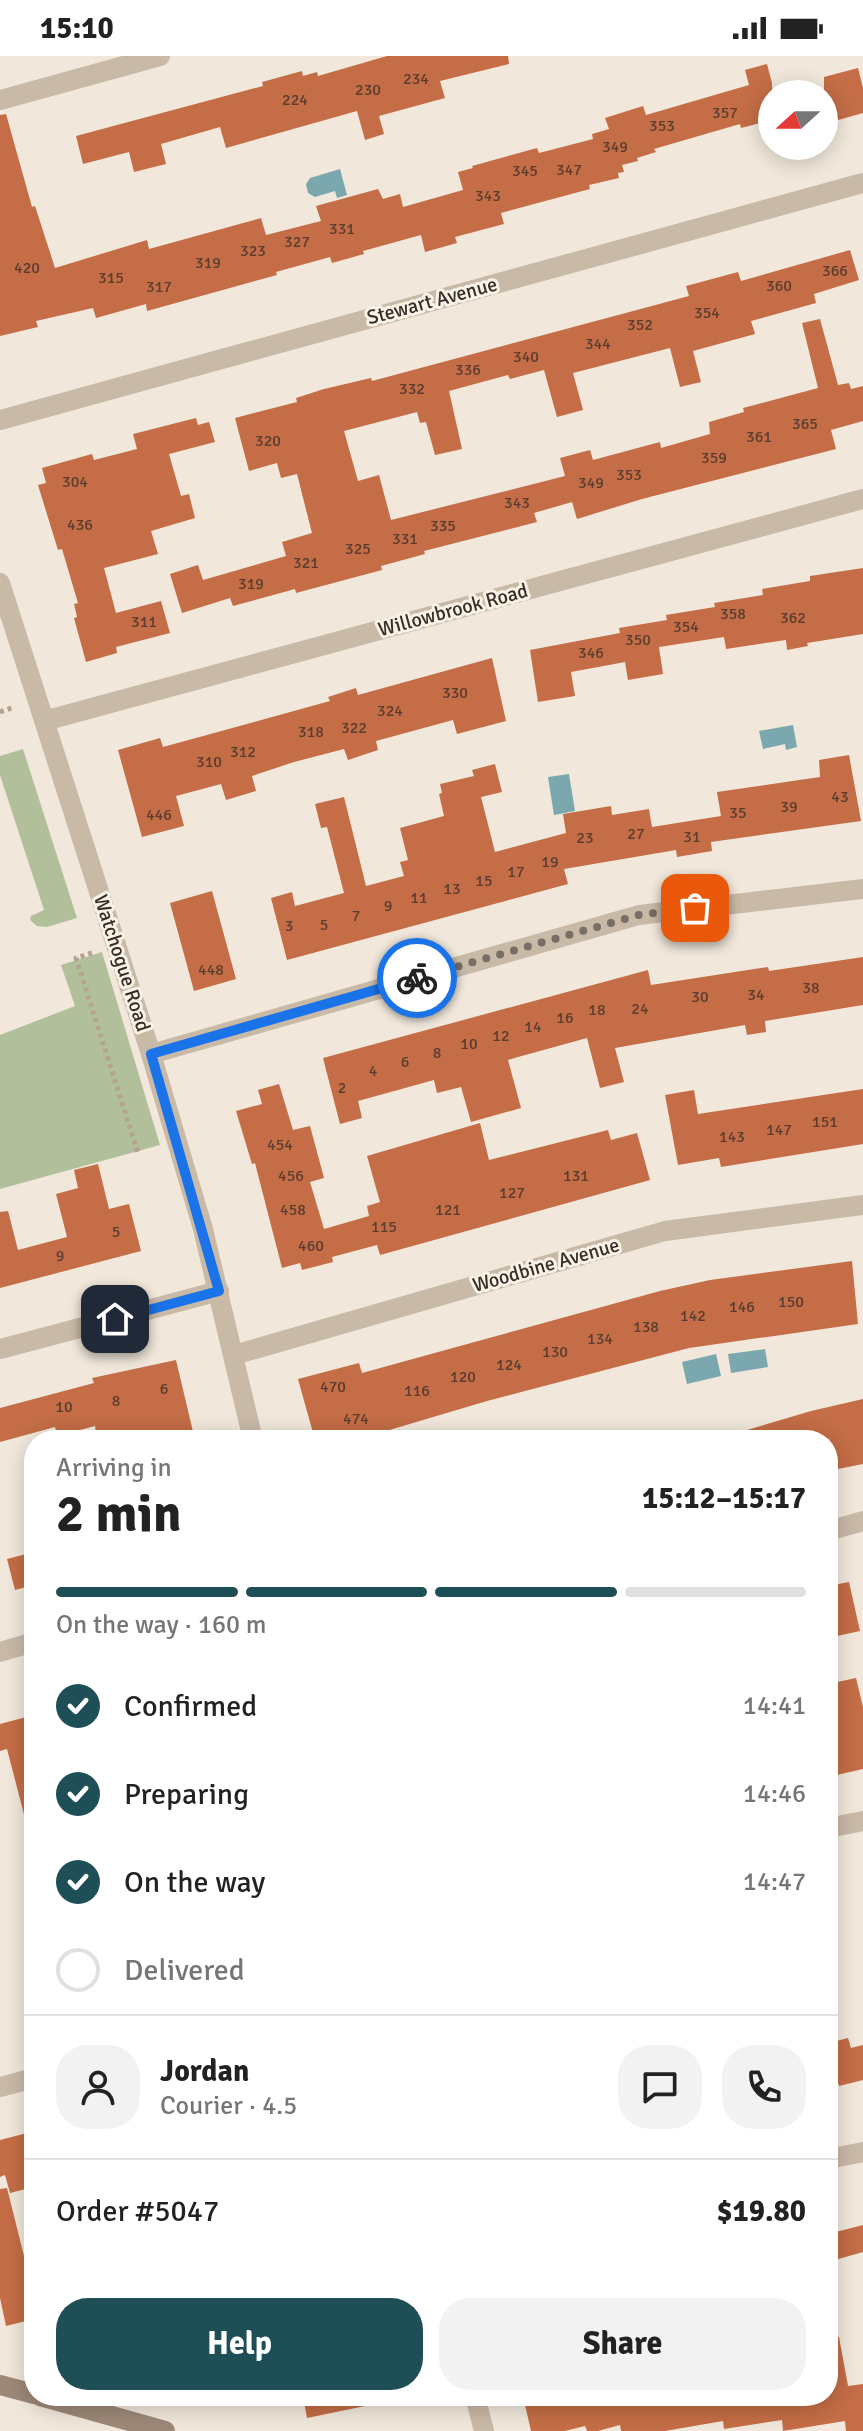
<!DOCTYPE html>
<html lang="en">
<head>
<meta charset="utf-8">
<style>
	:root { --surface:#fff; --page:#f2f2f2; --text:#222; --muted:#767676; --line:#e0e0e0; --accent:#1e4f56 }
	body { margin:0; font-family:Signika,sans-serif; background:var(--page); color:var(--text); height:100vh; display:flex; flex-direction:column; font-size:30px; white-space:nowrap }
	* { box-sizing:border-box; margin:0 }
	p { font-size:26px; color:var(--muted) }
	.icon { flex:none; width:44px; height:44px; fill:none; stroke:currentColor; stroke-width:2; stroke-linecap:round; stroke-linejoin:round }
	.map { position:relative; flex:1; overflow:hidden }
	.details { position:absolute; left:24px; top:1374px; width:814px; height:976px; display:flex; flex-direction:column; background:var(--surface); border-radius:32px; box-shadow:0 4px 20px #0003 }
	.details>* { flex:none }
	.needle { width:52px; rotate:249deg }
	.tools { position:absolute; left:758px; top:24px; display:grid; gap:16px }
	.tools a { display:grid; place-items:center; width:80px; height:80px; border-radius:50%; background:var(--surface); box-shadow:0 4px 20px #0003; font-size:40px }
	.pin { position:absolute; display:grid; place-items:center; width:68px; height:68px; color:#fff; margin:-34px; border-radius:16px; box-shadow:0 4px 12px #0006 }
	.courier { position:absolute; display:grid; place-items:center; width:80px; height:80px; margin:-40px; border:6px solid #1a73e8; border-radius:50%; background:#fff; color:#222; box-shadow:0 2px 10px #0007 }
	.summary em { font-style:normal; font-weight:700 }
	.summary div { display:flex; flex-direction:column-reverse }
	.summary { display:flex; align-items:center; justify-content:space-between; height:136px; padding:0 32px }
	h1 { font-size:52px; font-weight:700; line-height:60px }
	.bar { display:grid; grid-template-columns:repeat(4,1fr); gap:12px 8px; align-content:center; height:96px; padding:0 32px }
	.bar i { height:10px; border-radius:6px; background:var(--line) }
	.bar .selected { background:var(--accent) }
	.bar p { grid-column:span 4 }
	.line { display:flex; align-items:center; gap:20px; padding:0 32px; border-top:2px solid var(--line) }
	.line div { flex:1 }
	.round { display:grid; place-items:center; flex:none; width:84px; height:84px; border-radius:32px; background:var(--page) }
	ol { padding:0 32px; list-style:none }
	li { display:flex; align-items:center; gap:24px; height:88px }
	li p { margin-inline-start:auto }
	li .icon { padding:8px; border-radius:50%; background:var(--accent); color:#fff; stroke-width:4 }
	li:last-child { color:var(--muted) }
	li i { width:44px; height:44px; border:4px solid var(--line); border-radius:50% }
	.action { display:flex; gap:16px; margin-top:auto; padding:16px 32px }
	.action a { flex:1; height:92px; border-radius:32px; background:var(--accent); color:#fff; font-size:32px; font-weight:700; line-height:92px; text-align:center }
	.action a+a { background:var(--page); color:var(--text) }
	.status { display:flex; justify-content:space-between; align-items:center; height:56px; padding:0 40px; background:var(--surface); direction:ltr }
	.status svg { height:22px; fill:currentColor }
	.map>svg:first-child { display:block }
	.green { fill:#b1c09b }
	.water { fill:#7aa8ae }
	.building { fill:#c46d46 }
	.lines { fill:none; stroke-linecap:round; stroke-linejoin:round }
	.path { stroke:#b5a391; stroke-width:5; stroke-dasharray:4 4; stroke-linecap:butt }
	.minor { stroke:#c9b9a7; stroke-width:20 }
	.tertiary { stroke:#c9b9a7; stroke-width:20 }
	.secondary { stroke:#9d8878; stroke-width:20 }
	.done { stroke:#776e66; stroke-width:8; stroke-dasharray:0 14.4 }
	.route { stroke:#1a73e8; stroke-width:10 }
	.labels { text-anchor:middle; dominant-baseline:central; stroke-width:6; stroke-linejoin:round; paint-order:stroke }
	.number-label { font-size:16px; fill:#5a3d2f }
	.street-label { font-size:20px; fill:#362d27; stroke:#f9f2e7 }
</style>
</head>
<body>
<div class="status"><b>15:10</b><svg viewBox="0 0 49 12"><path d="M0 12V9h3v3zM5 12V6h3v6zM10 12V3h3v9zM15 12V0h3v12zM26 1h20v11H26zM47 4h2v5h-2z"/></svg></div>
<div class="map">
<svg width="863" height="2375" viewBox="0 0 863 2375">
	<rect width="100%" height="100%" fill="#f1e8db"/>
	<path class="green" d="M23,693L77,862L47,871L37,870L30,864L31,860L44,854L0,719V700Z
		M102,896L160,1089L0,1133V979L75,950L61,909Z"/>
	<path class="water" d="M340,113L347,139L337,142L335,135L315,141L308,137L306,128L310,122Z
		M793,669L797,691L786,694L785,688L763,693L759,675Z
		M569,718L575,755L554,759L548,721Z
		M765,1293L768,1311L731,1317L728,1298Z
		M716,1298L721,1320L687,1328L682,1306Z"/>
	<path class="building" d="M387,0H508L509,8L440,25L445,42L379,60L384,78L365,84L357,55L226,92L220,71L161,88L166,108L134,116L129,96L83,108L76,80L263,30L262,26L302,15L303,20L317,16L318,20Z
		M767,8L772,27V64L741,72L740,68L654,93L656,96L637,102L638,105L622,109L624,116L618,117L619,122L589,129L590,133L501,157L504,168L455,181L457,187L425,196L421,179L363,195L364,198L332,207L330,201L276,216L277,219L147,255L146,248L96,262L93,252L36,265L38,271L0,280V59L6,58L32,151L35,150L55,212L147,184L149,193L261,162L266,179L321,165L316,150L378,133L383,143L400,138L403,151L463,134L458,116L473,112L472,110L537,92L539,97L593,83L592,78L609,73L605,62L643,50L646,59L749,29L745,14Z
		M858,12L863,32V57L824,68V21Z
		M850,194L859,224L814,238L816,247L751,265L755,278L693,295L701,326L680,331L670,292L573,317L583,354L557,361L544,314L510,323L508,319L449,335L462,393L435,399L426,366L420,367L417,356L344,375L358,425L379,419L391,464L565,420L560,402L590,394L593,404L660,386L661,392L710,378L709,366L744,356L743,352L818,332L802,267L820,263L838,329L849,327L851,333L863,330V365L831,374L836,393L642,443L577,463L572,446L534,457L537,466L424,495L425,498L381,510L382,514L296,537L295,533L233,550L230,542L182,557L170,518L198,509L203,524L286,500L282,486L312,477L297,418L281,422L277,407L249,415L235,362L297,346L296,342L324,333L371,322L372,325L689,240L686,230L738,216L741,225Z
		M196,362L198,369L209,366L215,386L169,398L181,440L189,438L195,462L151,475L158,498L104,512L116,557L161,545L170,577L116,591L117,597L86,606L74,562L77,561L74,548L78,547L62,493L58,494L38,429L46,427L42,412L92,398L94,404L137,393L133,378Z
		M863,512V578L807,587L808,590L787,594L786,584L726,593L724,581L659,591L663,618L628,624L625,606L571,616L575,640L538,646L530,594L620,577L619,572L667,564L666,559L715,551L714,547L763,539L762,533L810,525V520Z
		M492,602L506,665L457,678L453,664L376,685L378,694L348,704L344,693L294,706L252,720L256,735L226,744L221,728L176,740L184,770L142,781L118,694L160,682L163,691L330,645L328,641L356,632L358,639Z
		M849,699L861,765L711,786L712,795L677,801L676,794L564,813L568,828L287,904L271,842L292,836L295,850L344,837L327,771L321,772L315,748L344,741L366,830L404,820L400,806L408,804L400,772L444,760L439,738L442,737L440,728L474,720L472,714L495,708L502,736L481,741L495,796L566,777L563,758L611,750L612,759L649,753L652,771L721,760L717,736L820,721L819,704Z
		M212,835L236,923L194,935L170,847Z
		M863,901V949L765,965L766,976L747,979L745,969L615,992L624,1026L600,1032L587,982L518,1001L508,1004L521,1052L471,1066L461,1031L437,1037L434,1024L358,1045L362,1062L340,1068L323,1002L648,914L651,929L768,911L769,915Z
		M279,1028L293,1074L310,1070L324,1122L310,1126L324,1173L369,1160L367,1150L380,1146L367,1100L480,1067L489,1104L608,1074L611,1084L637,1077L650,1124L380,1199L377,1189L332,1201L333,1206L302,1214L300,1207L282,1212L255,1107L252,1108L236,1055L262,1048L258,1034Z
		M863,1033V1088L721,1111L719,1102L678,1109L665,1039L694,1034L698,1058Z
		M98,1108L109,1153L129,1148L141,1195L0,1232V1156L8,1155L18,1194L67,1181L56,1138L78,1132L74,1114Z
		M852,1205L858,1268L689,1292L487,1345L376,1378L378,1384H315L298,1323L359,1307L362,1317L660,1235L710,1224Z
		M176,1304L195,1384H97L95,1370L57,1380L55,1371L0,1386V1352L94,1327L92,1322Z
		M863,1343V1408L828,1415V1384H738L737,1377L811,1355Z
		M34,1496V1529L15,1534L7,1503Z
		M849,1526L860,1575L828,1582V1530Z
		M856,1622L863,1651V1713L828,1721V1628Z
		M34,1659V1769L27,1770L7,1693L0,1695V1668Z
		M848,1982L851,1992L863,1989V2024L839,2030L828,1987Z
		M27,2077L34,2102V2131L10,2137L5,2119L0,2121V2084Z
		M7,2132L34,2240V2263L6,2270L0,2242V2133Z
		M863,2169V2196L828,2206V2178Z
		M839,2281L848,2330L863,2328V2375H846L845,2365L783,2375L782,2364L724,2373L723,2365L665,2375H621L620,2369L598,2375H587L585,2370L565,2375H531L523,2340H633L635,2346L672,2340H828V2282Z
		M303,2340H369L370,2349L307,2362Z"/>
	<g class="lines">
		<path class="path" d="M0,656L15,651
			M92,897L76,902L138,1097"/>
		<path class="minor" d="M0,44L160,0
			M0,364L863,127
			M151,998L639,859L863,833
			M0,1293L219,1235
			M234,1299L665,1175L863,1149
			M828,1475L863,1465
			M0,1596L34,1586
			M828,1772L863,1765
			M0,2031L34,2022
			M828,2103L863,2096"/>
		<path class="tertiary" d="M0,527L151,998L203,1173L253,1384
			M44,665L863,443
			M475,2340L484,2375"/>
		<path class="secondary" d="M0,2329L34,2338
			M40,2340L165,2375"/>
	</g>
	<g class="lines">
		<path class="done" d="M417,922L639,859L695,852"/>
		<path class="route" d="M115,1263L219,1235L151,998L417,922"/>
	</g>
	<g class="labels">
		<g class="number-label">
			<text x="416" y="23">234</text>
			<text x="368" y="34">230</text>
			<text x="295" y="44">224</text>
			<text x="725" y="57">357</text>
			<text x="662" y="70">353</text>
			<text x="615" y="91">349</text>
			<text x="569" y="114">347</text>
			<text x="525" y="115">345</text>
			<text x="488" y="140">343</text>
			<text x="342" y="173">331</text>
			<text x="297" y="186">327</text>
			<text x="253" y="195">323</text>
			<text x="208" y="207">319</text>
			<text x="27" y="212">420</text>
			<text x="835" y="215">366</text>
			<text x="111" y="222">315</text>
			<text x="779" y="230">360</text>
			<text x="159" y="231">317</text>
			<text x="707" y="257">354</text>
			<text x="640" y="269">352</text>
			<text x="598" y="288">344</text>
			<text x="526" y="301">340</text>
			<text x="468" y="314">336</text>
			<text x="412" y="333">332</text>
			<text x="805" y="368">365</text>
			<text x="759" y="381">361</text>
			<text x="268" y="385">320</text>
			<text x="714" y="402">359</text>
			<text x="629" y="419">353</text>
			<text x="75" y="426">304</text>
			<text x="591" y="427">349</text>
			<text x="517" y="447">343</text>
			<text x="80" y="469">436</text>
			<text x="443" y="470">335</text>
			<text x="405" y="483">331</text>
			<text x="358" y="493">325</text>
			<text x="306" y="507">321</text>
			<text x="251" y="528">319</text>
			<text x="733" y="558">358</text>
			<text x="793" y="562">362</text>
			<text x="144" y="566">311</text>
			<text x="686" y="571">354</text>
			<text x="638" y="584">350</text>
			<text x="591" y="597">346</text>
			<text x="455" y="637">330</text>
			<text x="390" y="655">324</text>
			<text x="354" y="672">322</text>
			<text x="311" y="676">318</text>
			<text x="243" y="696">312</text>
			<text x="209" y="706">310</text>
			<text x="840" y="741">43</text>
			<text x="789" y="751">39</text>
			<text x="738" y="757">35</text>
			<text x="159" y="759">446</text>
			<text x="636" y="778">27</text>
			<text x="692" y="781">31</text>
			<text x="585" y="782">23</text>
			<text x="550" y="806">19</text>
			<text x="516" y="816">17</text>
			<text x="484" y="825">15</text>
			<text x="452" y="833">13</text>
			<text x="419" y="842">11</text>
			<text x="388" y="850">9</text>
			<text x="356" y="860">7</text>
			<text x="324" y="869">5</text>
			<text x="289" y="870">3</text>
			<text x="211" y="914">448</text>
			<text x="811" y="932">38</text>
			<text x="756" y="939">34</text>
			<text x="700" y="941">30</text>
			<text x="640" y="953">24</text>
			<text x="597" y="954">18</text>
			<text x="565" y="962">16</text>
			<text x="533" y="971">14</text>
			<text x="501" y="980">12</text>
			<text x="469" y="988">10</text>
			<text x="437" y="997">8</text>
			<text x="405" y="1006">6</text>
			<text x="373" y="1015">4</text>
			<text x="342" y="1032">2</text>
			<text x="825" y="1066">151</text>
			<text x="779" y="1074">147</text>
			<text x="732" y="1081">143</text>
			<text x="280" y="1089">454</text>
			<text x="291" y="1120">456</text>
			<text x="576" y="1120">131</text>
			<text x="512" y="1137">127</text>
			<text x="293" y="1154">458</text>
			<text x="448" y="1154">121</text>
			<text x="384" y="1171">115</text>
			<text x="116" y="1176">5</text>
			<text x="311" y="1190">460</text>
			<text x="60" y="1200">9</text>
			<text x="791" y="1246">150</text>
			<text x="742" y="1251">146</text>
			<text x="693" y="1260">142</text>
			<text x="646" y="1271">138</text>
			<text x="600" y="1283">134</text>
			<text x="555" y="1296">130</text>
			<text x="509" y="1309">124</text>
			<text x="463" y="1321">120</text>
			<text x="333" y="1331">470</text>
			<text x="164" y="1333">6</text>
			<text x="417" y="1335">116</text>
			<text x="116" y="1345">8</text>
			<text x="64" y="1351">10</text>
			<text x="356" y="1363">474</text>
		</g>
		<g class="street-label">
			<text transform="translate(432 245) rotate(-15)">Stewart Avenue</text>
			<text transform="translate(453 554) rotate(-15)">Willowbrook Road</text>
			<text transform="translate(122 907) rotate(72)">Watchogue Road</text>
			<text transform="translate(546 1209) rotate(-16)">Woodbine Avenue</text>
		</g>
	</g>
</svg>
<div class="tools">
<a><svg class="needle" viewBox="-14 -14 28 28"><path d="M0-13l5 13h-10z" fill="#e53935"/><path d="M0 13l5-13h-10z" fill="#767676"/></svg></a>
</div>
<div class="pin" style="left:695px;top:852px;background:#ea580c"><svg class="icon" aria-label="bag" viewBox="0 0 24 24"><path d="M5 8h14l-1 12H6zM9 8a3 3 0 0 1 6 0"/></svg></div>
<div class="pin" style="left:115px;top:1263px;background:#1f2937"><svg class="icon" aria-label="home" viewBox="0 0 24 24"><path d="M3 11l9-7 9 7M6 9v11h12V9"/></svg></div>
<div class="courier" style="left:417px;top:922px"><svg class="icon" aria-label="bike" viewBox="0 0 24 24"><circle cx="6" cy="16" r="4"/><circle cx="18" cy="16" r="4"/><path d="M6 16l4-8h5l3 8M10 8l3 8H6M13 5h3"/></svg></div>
<section class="details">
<div class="summary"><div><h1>2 min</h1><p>Arriving in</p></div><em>15:12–15:17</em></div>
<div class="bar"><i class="selected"></i><i class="selected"></i><i class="selected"></i><i></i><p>On the way · 160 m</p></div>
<ol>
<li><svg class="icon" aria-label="check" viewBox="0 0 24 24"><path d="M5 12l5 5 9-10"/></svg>Confirmed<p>14:41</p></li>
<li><svg class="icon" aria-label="check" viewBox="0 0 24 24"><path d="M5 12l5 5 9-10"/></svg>Preparing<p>14:46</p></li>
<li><svg class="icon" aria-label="check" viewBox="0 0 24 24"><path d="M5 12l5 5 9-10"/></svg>On the way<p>14:47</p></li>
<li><i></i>Delivered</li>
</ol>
<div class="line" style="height:144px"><a class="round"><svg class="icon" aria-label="person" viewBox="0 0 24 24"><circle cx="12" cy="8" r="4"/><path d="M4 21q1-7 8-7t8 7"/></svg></a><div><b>Jordan</b><p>Courier · 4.5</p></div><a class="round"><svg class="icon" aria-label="chat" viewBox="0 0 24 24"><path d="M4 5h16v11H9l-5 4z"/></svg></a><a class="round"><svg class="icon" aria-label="phone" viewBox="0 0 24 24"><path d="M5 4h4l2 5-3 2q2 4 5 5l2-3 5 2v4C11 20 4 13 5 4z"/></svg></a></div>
<div class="line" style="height:104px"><div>Order #5047</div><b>$19.80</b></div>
<div class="action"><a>Help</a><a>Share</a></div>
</section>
</div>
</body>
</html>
